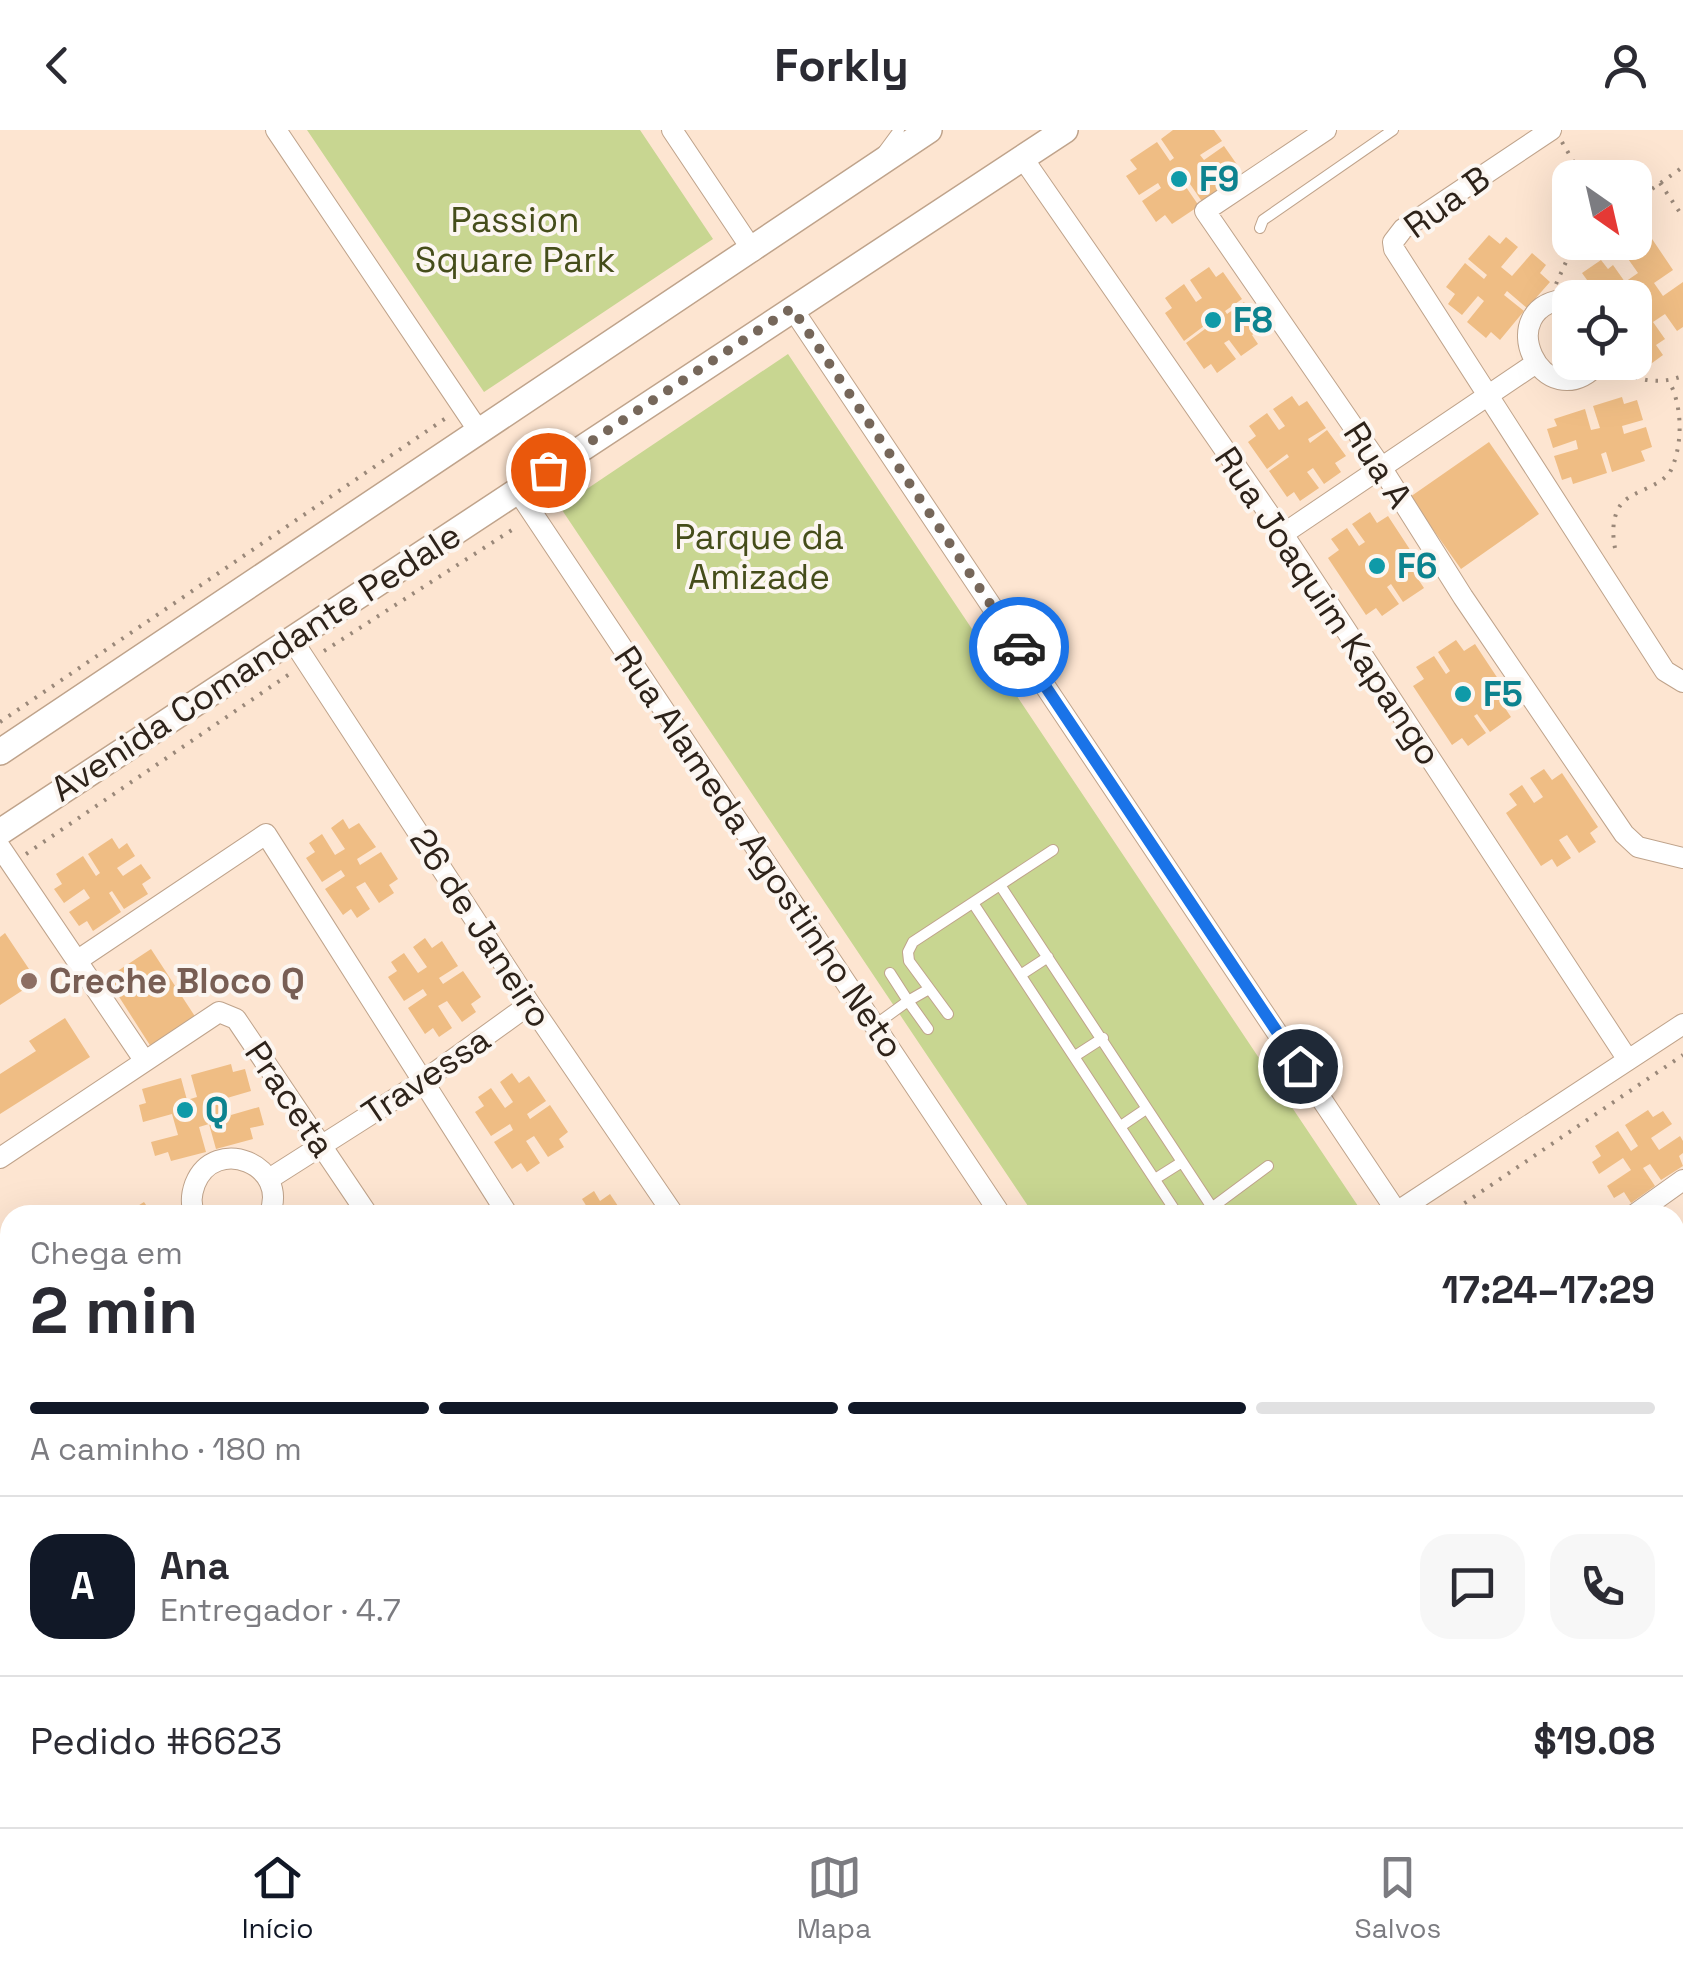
<!DOCTYPE html>
<html lang="pt">
<head>
<meta charset="utf-8">
<style>
	:root { --surface:#fff; --page:#f7f7f7; --text:#2b2b33; --muted:#7c7c81; --line:#e1e1e2; --accent:#111827 }
	body { margin:0; font-family:"Space Grotesk",sans-serif; background:var(--page); color:var(--text); height:100vh; display:flex; flex-direction:column; font-size:38px; white-space:nowrap }
	* { box-sizing:border-box; margin:0 }
	p { font-size:32px; color:var(--muted) }
	.icon { flex:none; width:55px; height:55px; fill:none; stroke:currentColor; stroke-width:2; stroke-linecap:round; stroke-linejoin:round }
	.map { position:relative; flex:1; overflow:hidden }
	.details { position:absolute; left:0px; top:1075px; width:1685px; height:622px; display:flex; flex-direction:column; background:var(--surface); border-radius:30px 30px 0 0; box-shadow:0 10px 40px #0002 }
	.details>* { flex:none }
	.needle { width:65px; rotate:146deg }
	.tools { position:absolute; left:1552px; top:30px; display:grid; gap:20px }
	.tools a { display:grid; place-items:center; width:100px; height:100px; border-radius:20px; background:var(--surface); box-shadow:0 10px 40px #0002; font-size:50px }
	.pin { position:absolute; display:grid; place-items:center; width:85px; height:85px; color:#fff; margin:-42px; border:5px solid #fff; border-radius:50%; box-shadow:0 2px 10px #0007 }
	.courier { position:absolute; display:grid; place-items:center; width:100px; height:100px; margin:-50px; border:8px solid #1a73e8; border-radius:50%; background:#fff; color:#222; box-shadow:0 2px 12px #0007 }
	.head em { font-style:normal; font-weight:800 }
	.head div { display:flex; flex-direction:column-reverse }
	.head { display:flex; align-items:center; justify-content:space-between; height:170px; padding:0 30px }
	h1 { font-size:65px; font-weight:800; line-height:75px }
	.bar { display:grid; grid-template-columns:repeat(4,1fr); gap:15px 10px; align-content:center; height:120px; padding:0 30px }
	.bar i { height:12px; border-radius:8px; background:var(--line) }
	.bar .active { background:var(--accent) }
	.bar p { grid-column:span 4 }
	.line { display:flex; align-items:center; gap:25px; padding:0 30px; border-top:2px solid var(--line) }
	.line div { flex:1 }
	.round { display:grid; place-items:center; flex:none; width:105px; height:105px; border-radius:30px; background:var(--page) }
	header { display:flex; justify-content:space-between; align-items:center; height:130px; padding:0 30px; background:var(--surface); font-size:45px; font-weight:800 }
	.menu { display:flex; justify-content:space-around; align-items:center; height:140px; border-top:2px solid var(--line); background:var(--surface); font-size:28px; color:var(--muted) }
	.menu a { display:grid; justify-items:center; gap:5px }
	.menu .active { color:var(--accent) }
	.map>svg:first-child { display:block }
	.green { fill:#c8d691 }
	.building { fill:#efbd84 }
	.lines { fill:none; stroke-linecap:round; stroke-linejoin:round }
	.service-casing { stroke:#bfa38b; stroke-width:12 }
	.minor-casing { stroke:#bfa38b; stroke-width:22 }
	.tertiary-casing { stroke:#bfa38b; stroke-width:28 }
	.path { stroke:#9a8879; stroke-width:4; stroke-dasharray:2.5 8; stroke-linecap:butt }
	.service { stroke:#fff; stroke-width:10 }
	.minor { stroke:#fff; stroke-width:20 }
	.tertiary { stroke:#fff; stroke-width:25 }
	.done { stroke:#76675a; stroke-width:10; stroke-dasharray:0 18 }
	.route { stroke:#1a73e8; stroke-width:12 }
	.culture-dot { fill:#0f9aa8; stroke:#fcf6f1; stroke-width:4 }
	.education-dot { fill:#8d6e63; stroke:#fcf6f1; stroke-width:4 }
	.labels { text-anchor:middle; dominant-baseline:central; stroke-width:8; stroke-linejoin:round; paint-order:stroke }
	.culture-label { font-size:35px; font-weight:bold; fill:#0d838f; stroke:#fcf6f1; text-anchor:start }
	.street-label { font-size:35px; fill:#2e231a; stroke:#fcf6f1 }
	.park-label { font-size:35px; fill:#454d1a; stroke:#fcf6f1 }
	.education-label { font-size:35px; font-weight:bold; fill:#785e54; stroke:#fcf6f1; text-anchor:start }
</style>
</head>
<body>
<header><svg class="icon" aria-label="back" viewBox="0 0 24 24"><path d="M15 5l-7 7 7 7"/></svg>Forkly<svg class="icon" aria-label="person" viewBox="0 0 24 24"><circle cx="12" cy="8" r="4"/><path d="M4 21q1-7 8-7t8 7"/></svg></header>
<div class="map">
<svg width="1683" height="1697" viewBox="0 0 1683 1697">
	<rect width="100%" height="100%" fill="#fde5d1"/>
	<path class="green" d="M307,0H640L713,109L484,262Z
		M788,224L1358,1076L1344,1085H1034L560,377Z
		M1675,1549L1683,1561V1697H1437L1431,1688H1675Z"/>
	<path class="building" d="M1173,0H1214L1222,11L1200,25L1204,30L1224,16L1238,36L1227,44L1232,53L1203,73L1190,54L1186,57L1199,76L1172,94L1165,85L1156,92L1142,71L1161,58L1158,53L1139,65L1126,46L1137,39L1130,30L1157,12L1170,31L1174,28L1161,9Z
		M1646,100L1673,140L1654,153L1663,166L1683,152V197L1677,201L1665,184L1653,192L1665,209L1656,215L1663,225L1648,236L1635,218V187L1641,182L1635,168H1600L1582,143L1601,130L1608,139L1613,135L1625,152L1638,143L1626,126L1634,120L1628,112H1635V108Z
		M1489,105L1500,114L1506,107L1518,117L1501,137L1512,146L1532,123L1546,135L1540,143L1550,152L1527,178L1507,161L1504,165L1524,181L1500,210L1491,202L1486,208L1467,192L1484,171L1478,166L1462,185L1448,174L1455,164L1446,157L1465,133L1484,149L1487,145L1468,129Z
		M1209,137L1216,147L1223,142L1242,169L1225,181L1227,184L1244,172L1262,198L1252,205L1258,214L1241,226L1229,210L1224,213L1236,229L1217,243L1211,234L1204,239L1186,213L1205,199L1204,196L1184,211L1165,183L1172,178L1165,168L1184,154L1196,172L1202,168L1190,150Z
		M1292,266L1299,276L1307,271L1326,298L1308,309L1310,313L1327,300L1346,326L1335,333L1341,342L1324,354L1313,338L1307,342L1319,358L1300,371L1294,362L1287,367L1269,341L1289,327L1287,324L1267,339L1248,312L1256,306L1249,296L1267,283L1279,300L1285,296L1273,279Z
		M1622,267L1624,274L1637,270L1643,290L1622,296L1624,304L1646,297L1652,317L1641,321L1645,331L1612,342L1606,322L1601,324L1607,343L1573,354L1571,347L1562,350L1554,326L1578,319L1576,310L1553,318L1547,299L1557,296L1554,289L1585,279L1591,300L1600,298L1593,276Z
		M1489,312L1539,384L1461,439L1410,367Z
		M1370,382L1377,393L1388,386L1426,444L1418,449L1424,458L1403,472L1391,454L1387,457L1399,474L1382,486L1376,478L1366,485L1328,428L1339,420L1331,409L1347,398L1359,416L1365,412L1352,394Z
		M1456,510L1464,521L1475,514L1514,573L1505,578L1511,587L1490,602L1477,584L1474,586L1486,603L1468,616L1462,608L1452,615L1413,556L1424,549L1416,537L1434,526L1446,544L1450,541L1438,522Z
		M1544,639L1552,650L1562,643L1598,697L1590,703L1596,712L1579,723L1567,705L1559,710L1571,728L1557,737L1552,729L1541,736L1506,683L1517,675L1509,664L1522,655L1534,673L1543,667L1530,648Z
		M343,689L349,699L359,693L376,717L357,729L360,735L381,722L398,749L389,755L394,763L379,773L365,752L356,757L370,779L357,788L351,779L343,785L325,759L345,746L341,740L322,752L306,728L315,722L309,713L322,704L335,725L345,719L331,698Z
		M112,708L119,719L127,713L135,726L117,738L123,746L141,734L151,748L142,754L148,764L124,779L112,761L109,763L121,782L93,801L87,791L79,796L69,782L90,768L84,759L64,773L54,759L62,754L56,744L83,726L96,746L100,743L88,724Z
		M5,803L37,851L0,875V807Z
		M425,808L432,818L442,811L458,836L439,848L443,854L463,841L481,867L471,874L476,882L462,892L447,871L438,876L452,898L439,907L433,898L425,904L408,878L427,865L423,859L404,871L388,847L397,841L391,832L404,823L418,843L427,837L413,817Z
		M151,819L198,891L153,920L107,848Z
		M65,888L90,927L0,984V944L36,921L29,911Z
		M231,934L233,942L245,939L251,961L227,968L231,985L259,977L264,995L250,998L253,1009L216,1019L209,994L199,997L206,1022L171,1031L168,1022L155,1026L151,1012L178,1005L172,984L143,992L139,975L146,973L142,959L181,948L187,970L197,967L191,945Z
		M512,943L519,953L529,946L546,971L527,984L530,989L550,975L568,1002L559,1009L564,1017L548,1027L534,1006L526,1011L540,1033L527,1042L521,1033L512,1039L494,1012L513,1000L510,994L491,1006L475,982L484,976L478,967L491,958L505,978L513,972L500,952Z
		M1648,980L1653,987L1663,981L1672,994L1651,1008L1659,1020L1680,1006L1683,1011V1023L1679,1026L1683,1036L1661,1050L1650,1034L1643,1038L1655,1056L1631,1073L1624,1062L1614,1068L1607,1056L1631,1040L1623,1028L1599,1044L1592,1032L1601,1026L1595,1016L1618,1001L1631,1021L1638,1016L1625,995Z
		M594,1061L600,1071L610,1064L624,1085H592L582,1069Z
		M144,1072L153,1085H130L128,1082Z
		M5,1292L10,1300V1345L3,1350L0,1296Z
		M0,1498L10,1513L1,1520L6,1528L0,1532Z
		M10,1587V1631L0,1616V1607L5,1604L0,1594Z
		M291,1688H318L323,1696L326,1694L321,1688H346L351,1695L363,1688H376L382,1697H284L282,1694Z
		M581,1688H588L591,1692L603,1688L609,1697H567Z
		M1000,1688H1041L1050,1695L1010,1697Z"/>
	<g class="lines">
		<defs>
			<path id="service" d="M882,23L899,0
				M1260,98L1263,90L1393,0
				M1000,755L1217,1085
				M973,773L1178,1085
				M890,843L908,871L929,859
				M1022,844L1048,827
				M948,884L909,831L908,822L913,812L1053,720
				M875,895L908,871L928,899
				M1075,926L1103,908
				M1121,996L1146,979
				M1155,1049L1182,1032
				M1202,1085L1268,1036"/>
			<path id="minor" d="M276,0L478,300
				M672,0L753,121
				M1326,0L1205,81L1381,337L1463,467L1624,704L1638,717L1683,728
				M1551,0L1403,99L1393,112L1394,119L1665,541L1683,552
				M1022,27L1283,404L1628,930
				M1570,169C1487,173 1543,295 1600,232
				M792,178L1399,1085
				M517,360L1001,1085
				M1283,404L1536,233
				M291,508L530,874L674,1085
				M0,717L144,930
				M78,830L266,704L508,1085
				M0,1028L219,882L236,889L368,1085
				M269,1049L423,951L530,874
				M195,1085C190,1074 191,1065 195,1054C215,1004 291,1035 269,1085
				M1392,1085L1683,894
				M1634,1085L1683,1050
				M0,1233L10,1248
				M1675,1247L1683,1241
				M0,1374L10,1367
				M1675,1393L1683,1387
				M0,1454L10,1469
				M1675,1498L1683,1510
				M0,1687L6,1697
				M186,1688L232,1697
				M418,1688L425,1697
				M1105,1688L1111,1697
				M1249,1688L1255,1697
				M1405,1688L1411,1697
				M240,1697L257,1688
				M475,1697L490,1688
				M705,1697L719,1688
				M923,1697L938,1688
				M1271,1697L1286,1688"/>
			<path id="tertiary" d="M0,622L929,0
				M0,702L1065,0"/>
		</defs>
		<use href="#service" class="service-casing"/>
		<use href="#minor" class="minor-casing"/>
		<use href="#tertiary" class="tertiary-casing"/>
		<path class="path" d="M1562,12L1583,48
			M1660,53L1683,87
			M1635,71L1683,37
			M1556,154L1575,112
			M1616,238C1638,251 1658,255 1683,246
			M1615,418C1612,403 1612,384 1623,372C1636,360 1659,357 1670,342C1683,316 1683,277 1669,251
			M324,521L518,396
			M0,592L446,288
			M26,724L291,543
			M1363,1085L1372,1079
			M1447,1085L1683,925"/>
		<use href="#service" class="service"/>
		<use href="#minor" class="minor"/>
		<use href="#tertiary" class="tertiary"/>
	</g>
	<g class="lines">
		<path class="done" d="M548,340L792,178L1019,517"/>
		<path class="route" d="M1019,517L1300,936"/>
	</g>
	<g class="culture-dot">
		<circle cx="1179" cy="49" r="10"/>
		<circle cx="1213" cy="190" r="10"/>
		<circle cx="1377" cy="436" r="10"/>
		<circle cx="1463" cy="564" r="10"/>
		<circle cx="185" cy="980" r="10"/>
	</g>
	<circle class="education-dot" cx="29" cy="851" r="10"/>
	<g class="labels">
		<g class="culture-label">
			<text x="1199" y="49">F9</text>
			<text x="1233" y="190">F8</text>
			<text x="1397" y="436">F6</text>
			<text x="1483" y="564">F5</text>
			<text x="205" y="980">Q</text>
		</g>
		<g class="street-label">
			<text transform="translate(1447 72) rotate(-36)">Rua B</text>
			<text transform="translate(1378 335) rotate(57)">Rua A</text>
			<text transform="translate(1328 476) rotate(56)">Rua Joaquim Kapango</text>
			<text transform="translate(256 532) rotate(-33)">Avenida Comandante Pedale</text>
			<text transform="translate(759 722) rotate(56)">Rua Alameda Agostinho Neto</text>
			<text transform="translate(481 798) rotate(57)">26 de Janeiro</text>
			<text transform="translate(426 946) rotate(-34)">Travessa</text>
			<text transform="translate(290 969) rotate(56)">Praceta</text>
		</g>
		<g class="park-label">
			<text x="515" y="90">Passion<tspan x="515" dy="40">Square Park</tspan></text>
			<text x="759" y="407">Parque da<tspan x="759" dy="40">Amizade</tspan></text>
		</g>
		<g class="education-label">
			<text x="49" y="851">Creche Bloco Q</text>
		</g>
	</g>
</svg>
<div class="tools">
<a><svg class="needle" viewBox="-14 -14 28 28"><path d="M0-13l5 13h-10z" fill="#e53935"/><path d="M0 13l5-13h-10z" fill="#7c7c81"/></svg></a>
<a><svg class="icon" aria-label="locate" viewBox="0 0 24 24"><circle cx="12" cy="12" r="6"/><path d="M12 2v4M12 18v4M2 12h4M18 12h4"/></svg></a>
</div>
<div class="pin" style="left:548px;top:340px;background:#ea580c"><svg class="icon" aria-label="bag" viewBox="0 0 24 24"><path d="M5 8h14l-1 12H6zM9 8a3 3 0 0 1 6 0"/></svg></div>
<div class="pin" style="left:1300px;top:936px;background:#1f2937"><svg class="icon" aria-label="home" viewBox="0 0 24 24"><path d="M3 11l9-7 9 7M6 9v11h12V9"/></svg></div>
<div class="courier" style="left:1019px;top:517px"><svg class="icon" aria-label="car" viewBox="0 0 24 24"><path d="M5 17H2v-5l4-1 3-4h7l3 4 3 1v5h-3M9 17h6M6 11h13"/><circle cx="7" cy="17" r="2"/><circle cx="17" cy="17" r="2"/></svg></div>
<section class="details">
<div class="head"><div><h1>2 min</h1><p>Chega em</p></div><em>17:24–17:29</em></div>
<div class="bar"><i class="active"></i><i class="active"></i><i class="active"></i><i></i><p>A caminho · 180 m</p></div>
<div class="line" style="height:180px"><b class="round" style="background:var(--accent);color:#fff">A</b><div><b>Ana</b><p>Entregador · 4.7</p></div><a class="round"><svg class="icon" aria-label="chat" viewBox="0 0 24 24"><path d="M4 5h16v11H9l-5 4z"/></svg></a><a class="round"><svg class="icon" aria-label="phone" viewBox="0 0 24 24"><path d="M5 4h4l2 5-3 2q2 4 5 5l2-3 5 2v4C11 20 4 13 5 4z"/></svg></a></div>
<div class="line" style="height:130px"><div>Pedido #6623</div><b>$19.08</b></div>
</section>
</div>
<nav class="menu">
<a class="active"><svg class="icon" aria-label="home" viewBox="0 0 24 24"><path d="M3 11l9-7 9 7M6 9v11h12V9"/></svg>Início</a>
<a><svg class="icon" aria-label="map" viewBox="0 0 24 24"><path d="M3 6l6-2 6 2 6-2v14l-6 2-6-2-6 2zM9 4v14M15 6v14"/></svg>Mapa</a>
<a><svg class="icon" aria-label="saved" viewBox="0 0 24 24"><path d="M7 4h10v16l-5-4-5 4z"/></svg>Salvos</a>
</nav>
</body>
</html>
